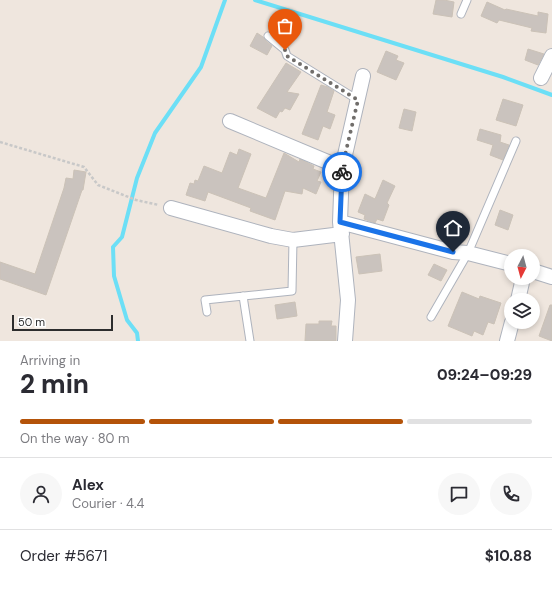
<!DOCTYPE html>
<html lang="en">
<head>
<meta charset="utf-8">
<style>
	:root { --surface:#fff; --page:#f7f7f7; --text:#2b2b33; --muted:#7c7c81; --line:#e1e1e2; --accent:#b45309 }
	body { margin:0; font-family:"DM Sans",sans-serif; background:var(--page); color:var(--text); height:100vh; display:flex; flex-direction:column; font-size:15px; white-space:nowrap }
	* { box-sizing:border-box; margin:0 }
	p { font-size:13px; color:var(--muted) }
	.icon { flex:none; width:22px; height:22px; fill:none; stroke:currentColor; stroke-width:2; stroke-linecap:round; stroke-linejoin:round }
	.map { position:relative; height:341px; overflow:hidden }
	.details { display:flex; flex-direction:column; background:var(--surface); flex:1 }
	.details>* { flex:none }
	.needle { width:26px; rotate:186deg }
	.tools { position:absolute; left:504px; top:249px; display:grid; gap:8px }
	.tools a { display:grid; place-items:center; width:36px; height:36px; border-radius:50%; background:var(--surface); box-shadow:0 2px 6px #0003; font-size:20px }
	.scale { position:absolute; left:12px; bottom:10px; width:101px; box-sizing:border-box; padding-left:4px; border:2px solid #2d2d2d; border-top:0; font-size:11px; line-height:14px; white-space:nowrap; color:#2d2d2d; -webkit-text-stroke:3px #fff; paint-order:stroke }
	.pin { position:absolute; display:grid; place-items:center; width:34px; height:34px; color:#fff; margin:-41px -17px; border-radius:50% 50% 50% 0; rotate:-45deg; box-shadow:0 0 4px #0007 }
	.pin .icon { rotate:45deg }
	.courier { position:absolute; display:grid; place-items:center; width:40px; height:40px; margin:-20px; border:3px solid #1a73e8; border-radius:50%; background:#fff; color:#222; box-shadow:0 1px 5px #0007 }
	.head em { font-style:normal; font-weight:800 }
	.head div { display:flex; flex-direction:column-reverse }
	.head { display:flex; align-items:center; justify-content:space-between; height:68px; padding:0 20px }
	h1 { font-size:26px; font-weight:800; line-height:30px }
	.bar { display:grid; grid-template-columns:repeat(4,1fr); gap:6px 4px; align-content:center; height:48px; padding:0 20px }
	.bar i { height:5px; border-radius:3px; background:var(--line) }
	.bar .current { background:var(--accent) }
	.bar p { grid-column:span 4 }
	.line { display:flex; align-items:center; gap:10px; padding:0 20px; border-top:1px solid var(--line) }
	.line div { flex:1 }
	.round { display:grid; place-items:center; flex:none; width:42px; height:42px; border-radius:21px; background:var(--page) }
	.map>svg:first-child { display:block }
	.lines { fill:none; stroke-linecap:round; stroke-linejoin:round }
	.stream { stroke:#6cdff6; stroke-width:4 }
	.building { fill:#cac3be; stroke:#cbc2b7 }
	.lane-casing { stroke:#aeb3bd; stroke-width:9 }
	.street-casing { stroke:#aeb3bd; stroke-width:16 }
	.path { stroke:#c8c8c8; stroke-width:2.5; stroke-dasharray:3 2; stroke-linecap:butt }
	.lane { stroke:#fff; stroke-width:7 }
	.street { stroke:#fff; stroke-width:14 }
	.done { stroke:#716e6b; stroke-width:4; stroke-dasharray:0 7.2 }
	.route { stroke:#1a73e8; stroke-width:5 }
</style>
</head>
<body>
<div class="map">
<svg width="552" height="341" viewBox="0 0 552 341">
	<rect width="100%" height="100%" fill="#efe6de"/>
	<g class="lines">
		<path class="stream" d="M255,0L503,77L552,95
			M138,341L137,333L127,320L114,276L113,247L122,237L137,178L155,133L201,67L225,0"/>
	</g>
	<path class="building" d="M436,0H444L454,2L452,17L433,14Z
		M487,2L505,10L506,9L538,16V12L548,14L546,33L531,31L532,28L499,20L497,23L481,16Z
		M257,33L263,37L265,40L272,46L267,55L250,46Z
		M528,49L544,54L538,65L525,60Z
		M386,51L398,56L396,60L404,63L396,80L377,72Z
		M286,63L301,72L287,92L299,94L290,110L285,108L282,112L280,111L276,118L257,108Z
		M321,85L328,87L334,91L327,112L335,115L330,129L323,126L318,140L302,134Z
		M503,99L523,105L516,126L496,120Z
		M404,109L416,112L412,131L399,128Z
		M480,129L501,135L500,142L509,145L503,160L490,155L493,145L477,140Z
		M239,149L251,154L238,188L266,198L284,153L299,162L300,159L314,166L313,169L321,172L317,181L321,182L316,194L303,188L302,194L285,191L275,220L250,211L251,208L208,192L205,201L186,195L190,183L194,184L195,180L198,181L204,166L222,173L230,152L237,155Z
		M74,170L86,172L83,190H82L46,295L0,279V262L35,274L64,188L66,178L73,179Z
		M383,180L395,186L387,203L389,205L383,221L377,219L375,223L364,219L365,215L358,212L365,194L375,199Z
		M500,210L513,215L508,230L495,225Z
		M380,254L382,271L359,274L356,257Z
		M434,264L447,270L441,281L428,275Z
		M462,292L479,299L480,296L501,303L494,324L488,322L483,335L474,331L472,336L448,326Z
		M295,302L297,316L277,319L275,305Z
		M550,305H552V341L539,336Z
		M319,321H332L331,326H336V341H305L306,324H319Z"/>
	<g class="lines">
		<defs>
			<path id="lane" d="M461,14L467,0
				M268,36L285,50L287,56L358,100
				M243,296L250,341
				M207,312L205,300L292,291L293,240
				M431,317L468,253L516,141"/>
			<path id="street" d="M541,78L552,56
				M230,121L342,168
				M171,208L271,236L293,240L342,234
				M340,222L453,252L468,253L511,264
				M533,271L552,277
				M518,300L523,278
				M345,341L348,300L340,222L342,168L363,76
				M507,341L512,322"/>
		</defs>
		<use href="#lane" class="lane-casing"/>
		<use href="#street" class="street-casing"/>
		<path class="path" d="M0,142L84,167L98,185L136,200L159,205"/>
		<use href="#lane" class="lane"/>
		<use href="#street" class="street"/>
	</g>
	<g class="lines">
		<path class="done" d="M285,50L287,56L358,100L342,168V172"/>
		<path class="route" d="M342,172L340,222L453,252"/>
	</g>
</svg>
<div class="tools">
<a><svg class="needle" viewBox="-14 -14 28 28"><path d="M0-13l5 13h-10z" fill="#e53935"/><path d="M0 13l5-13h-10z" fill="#7c7c81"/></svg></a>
<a><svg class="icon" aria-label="layers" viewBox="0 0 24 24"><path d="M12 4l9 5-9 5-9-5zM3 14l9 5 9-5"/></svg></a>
</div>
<div class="scale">50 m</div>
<div class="pin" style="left:285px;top:50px;background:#ea580c"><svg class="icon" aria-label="bag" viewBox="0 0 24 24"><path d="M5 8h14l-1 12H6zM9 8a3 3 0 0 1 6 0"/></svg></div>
<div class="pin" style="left:453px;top:252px;background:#1f2937"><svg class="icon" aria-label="home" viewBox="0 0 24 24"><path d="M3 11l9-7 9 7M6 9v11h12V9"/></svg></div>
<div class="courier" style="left:342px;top:172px"><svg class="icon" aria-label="bike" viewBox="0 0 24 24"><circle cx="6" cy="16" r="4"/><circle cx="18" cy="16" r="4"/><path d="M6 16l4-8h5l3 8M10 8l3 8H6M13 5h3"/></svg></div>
</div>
<section class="details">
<div class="head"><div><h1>2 min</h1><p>Arriving in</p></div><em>09:24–09:29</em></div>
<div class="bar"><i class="current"></i><i class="current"></i><i class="current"></i><i></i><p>On the way · 80 m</p></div>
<div class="line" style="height:72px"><a class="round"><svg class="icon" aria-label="person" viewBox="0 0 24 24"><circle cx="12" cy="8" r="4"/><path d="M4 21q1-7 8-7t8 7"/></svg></a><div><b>Alex</b><p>Courier · 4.4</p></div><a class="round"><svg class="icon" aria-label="chat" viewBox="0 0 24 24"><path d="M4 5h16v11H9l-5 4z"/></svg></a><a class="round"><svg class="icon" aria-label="phone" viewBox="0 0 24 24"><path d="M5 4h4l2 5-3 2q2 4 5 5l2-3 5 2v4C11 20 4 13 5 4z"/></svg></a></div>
<div class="line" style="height:52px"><div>Order #5671</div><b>$10.88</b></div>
</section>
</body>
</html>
